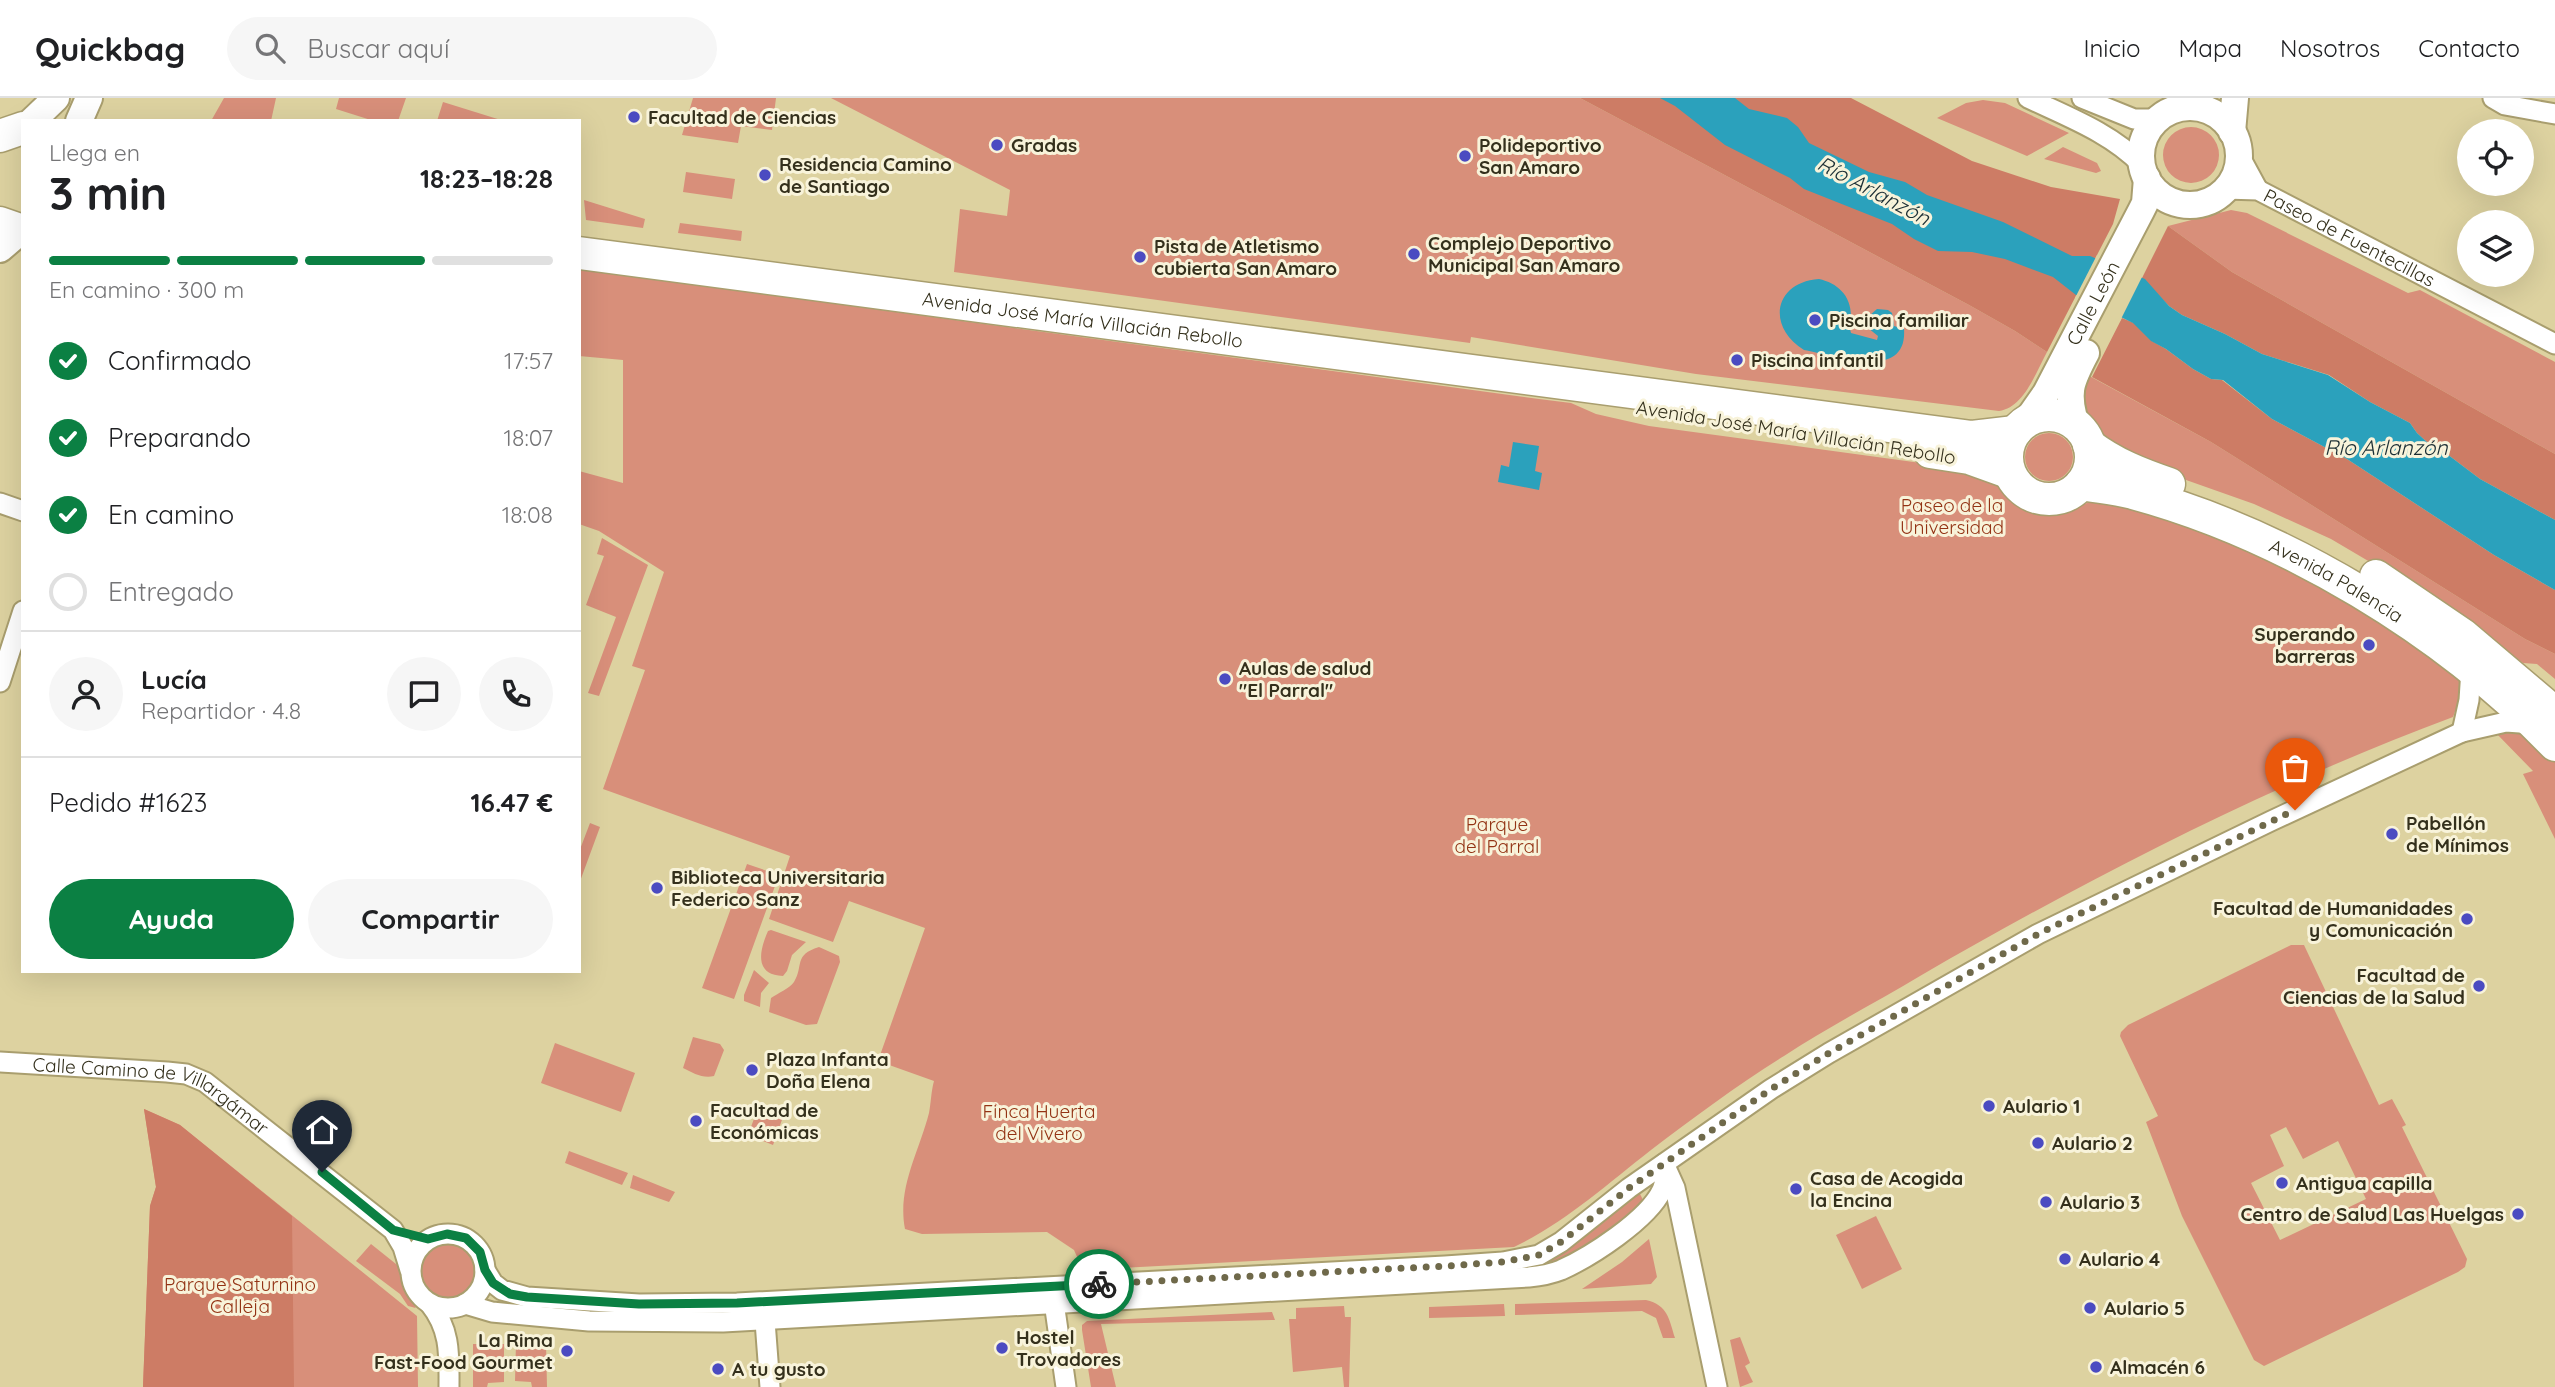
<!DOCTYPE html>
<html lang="es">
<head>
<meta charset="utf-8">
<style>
	:root { --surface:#fff; --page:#f6f6f6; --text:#202124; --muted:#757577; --line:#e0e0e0; --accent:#0b8043 }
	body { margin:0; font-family:Quicksand,sans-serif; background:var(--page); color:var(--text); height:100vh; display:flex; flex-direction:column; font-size:26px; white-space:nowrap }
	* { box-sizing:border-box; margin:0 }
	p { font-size:23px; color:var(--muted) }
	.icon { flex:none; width:38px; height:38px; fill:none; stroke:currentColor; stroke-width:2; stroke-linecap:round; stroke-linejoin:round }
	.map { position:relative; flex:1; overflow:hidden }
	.panel { position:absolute; left:21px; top:21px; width:560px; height:854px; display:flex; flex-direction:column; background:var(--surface); border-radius:0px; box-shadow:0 7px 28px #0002 }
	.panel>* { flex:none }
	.controls { position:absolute; left:2457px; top:21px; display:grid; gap:14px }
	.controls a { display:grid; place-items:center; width:77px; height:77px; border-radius:50%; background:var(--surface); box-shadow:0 7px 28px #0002; font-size:35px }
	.pin { position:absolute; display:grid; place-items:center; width:60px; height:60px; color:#fff; margin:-72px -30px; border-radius:50% 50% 50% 0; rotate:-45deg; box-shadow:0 0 7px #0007 }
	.pin .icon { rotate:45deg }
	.courier { position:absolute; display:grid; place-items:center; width:70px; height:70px; margin:-35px; border:5px solid #0b8043; border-radius:50%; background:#fff; color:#222; box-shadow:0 2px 9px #0007 }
	.headline em { font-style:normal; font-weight:700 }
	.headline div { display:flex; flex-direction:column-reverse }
	.headline { display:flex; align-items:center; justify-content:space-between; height:119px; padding:0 28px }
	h1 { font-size:46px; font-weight:700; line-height:52px }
	.bar { display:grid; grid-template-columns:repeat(4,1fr); gap:10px 7px; align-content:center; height:84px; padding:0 28px }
	.bar i { height:9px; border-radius:5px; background:var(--line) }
	.bar .on { background:var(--accent) }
	.bar p { grid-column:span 4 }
	.line { display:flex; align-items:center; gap:18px; padding:0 28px; border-top:2px solid var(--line) }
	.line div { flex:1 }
	.round { display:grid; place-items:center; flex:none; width:74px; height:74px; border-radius:37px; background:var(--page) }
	ol { padding:0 28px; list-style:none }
	li { display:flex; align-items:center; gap:21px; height:77px }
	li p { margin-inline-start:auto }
	li .icon { padding:7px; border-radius:50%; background:var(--accent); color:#fff; stroke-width:4 }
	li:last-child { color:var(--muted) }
	li i { width:38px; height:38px; border:4px solid var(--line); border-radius:50% }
	.cta { display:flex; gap:14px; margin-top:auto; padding:14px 28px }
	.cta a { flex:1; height:80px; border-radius:42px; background:var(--accent); color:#fff; font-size:28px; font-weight:700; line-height:80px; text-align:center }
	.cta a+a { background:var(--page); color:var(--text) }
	header { display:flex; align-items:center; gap:42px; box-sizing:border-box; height:98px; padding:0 35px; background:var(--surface); border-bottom:2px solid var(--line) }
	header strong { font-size:33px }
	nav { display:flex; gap:38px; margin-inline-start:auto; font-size:24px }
	.search { width:490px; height:63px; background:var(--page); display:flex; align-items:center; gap:18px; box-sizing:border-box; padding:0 24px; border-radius:38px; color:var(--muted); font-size:26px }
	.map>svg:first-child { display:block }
	.green { fill:#d88f7a; fill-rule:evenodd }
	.forest { fill:#cd7c65 }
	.water { fill:#2ba1bc }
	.pier { fill:#ddd2a0 }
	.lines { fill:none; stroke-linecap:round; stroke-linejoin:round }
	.minor-casing { stroke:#a99e6e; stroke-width:23 }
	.secondary-casing { stroke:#a99e6e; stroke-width:30 }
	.trunk-casing { stroke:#a99e6e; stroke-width:35 }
	.minor { stroke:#fff; stroke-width:19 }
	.secondary { stroke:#fff; stroke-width:26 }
	.trunk { stroke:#fff; stroke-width:32 }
	.done { stroke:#6f694a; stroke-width:7; stroke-dasharray:0 12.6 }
	.route { stroke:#0b8043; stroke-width:9 }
	.poi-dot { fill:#4b4bc1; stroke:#f8f3da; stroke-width:2.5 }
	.labels { text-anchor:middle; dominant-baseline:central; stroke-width:6; stroke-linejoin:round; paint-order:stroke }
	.poi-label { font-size:19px; font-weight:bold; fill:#34301c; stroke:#f8f3da; text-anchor:start }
	.street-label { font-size:19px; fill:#34301c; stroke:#f8f3da }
	.park-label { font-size:19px; fill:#933314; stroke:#f8f3da }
	.water-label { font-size:21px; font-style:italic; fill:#1b2e34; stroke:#f8f3da }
</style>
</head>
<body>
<header>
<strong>Quickbag</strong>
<div class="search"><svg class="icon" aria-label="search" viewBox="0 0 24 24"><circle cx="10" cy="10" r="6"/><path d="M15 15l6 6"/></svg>Buscar aquí</div>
<nav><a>Inicio</a><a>Mapa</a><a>Nosotros</a><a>Contacto</a></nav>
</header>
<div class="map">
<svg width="2555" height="1289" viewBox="0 0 2555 1289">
	<rect width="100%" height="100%" fill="#ddd2a0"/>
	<path class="green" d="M224,0H276L271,23H211Z
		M339,0H406L398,23H374L336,11Z
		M693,0H776L772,32L741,28L738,45L682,37Z
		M831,0H1580L1969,207L2015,233L2047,254C2036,274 2024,310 1999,313L1696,276L1471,239L1470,245L954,174L960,111L1007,118L1010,92Z
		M1983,2L2005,5L2069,35L2027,58L1937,20L1966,5Z
		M443,4L504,23H437Z
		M2163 57a28 28 0 1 1 56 0a28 28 0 1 1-56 0Z
		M2063,49L2097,65L2101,73L2096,75L2044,61Z
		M686,74L735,81L732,101L683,94Z
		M584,102L645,121L643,130L586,122Z
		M2231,112L2247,115L2408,195L2420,192L2555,264V356L2232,174L2168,128Z
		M680,125L742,133L741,143L678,135Z
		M579,171L1539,301L1571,305L1596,316L1649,328L1965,371L1987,379L2017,403L2038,414H2055L2098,402L2135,407L2313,477L2461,580L2462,594L2453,619C2268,688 2091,779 1920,878C1875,905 1828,929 1784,958C1739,986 1693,1020 1651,1052C1606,1087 1566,1124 1514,1149L1083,1172L1074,1152L1047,1134L922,1136L905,1131C897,1090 919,1054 929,1015C931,1005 931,994 934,983L878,963L925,830L849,803L833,844L769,821L790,758L603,691L645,572L632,568L664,474L599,433L579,426V373L623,385V262L579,258Z
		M2082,274L2211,344L2525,541L2555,556V581L2537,566L2523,565L2431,500L2331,441L2254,406L2138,365L2103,340L2087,320L2081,310Z
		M2025 359a24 24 0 1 1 48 0a24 24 0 1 1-48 0Z
		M602,440L648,467L599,598L588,595L616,519L586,507L604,458L597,456Z
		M2516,632L2527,635L2555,663V741L2523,676L2533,673L2494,633Z
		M590,725L600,729L579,786V754Z
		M747,766L779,777L734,901L702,890Z
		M771,832L806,844L792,857L787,873L783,878C753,877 760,851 768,833Z
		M2291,847H2304L2379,1007L2392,1001L2406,1027L2402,1029L2467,1161L2465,1169L2458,1174L2264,1268L2254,1262L2182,1118L2146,1024L2158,1018L2120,938L2121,934L2128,927ZM2286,1029L2303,1061L2338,1043L2366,1101L2280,1142L2251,1085L2284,1068L2270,1037Z
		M819,849L839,858L840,864L817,926L806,927L769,914L771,900C778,895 789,891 794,884C804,868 793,857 819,849Z
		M754,872L769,885L761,895L760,909L744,903V897Z
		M693,939L720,946L724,952L714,978C703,981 693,975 683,970Z
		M555,945L635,975L621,1014L541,985Z
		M758,1010L783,1019L773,1047L748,1037Z
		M144,1011L180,1027L417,1218L418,1289H143L150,1108L156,1089Z
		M569,1053L628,1075L622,1087L565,1065Z
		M633,1077L675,1094L669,1104L630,1090Z
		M1635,1093L1640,1096L1644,1104C1614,1130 1581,1165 1540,1171C1531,1173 1521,1170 1513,1169Z
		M1876,1118L1902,1171L1862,1191L1836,1137Z
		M1649,1141L1657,1179L1651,1186L1582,1191L1622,1164Z
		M421 1173a27 27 0 1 1 54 0a27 27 0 1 1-54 0Z
		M371,1146L401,1170L406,1193L416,1210L408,1208L400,1196L356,1163Z
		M1646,1202C1668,1207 1669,1221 1675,1240H1663L1656,1220L1642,1213L1515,1217V1206Z
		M1504,1206L1505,1218L1429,1220V1209Z
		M1344,1208L1345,1219H1351L1349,1289H1344L1342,1269L1293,1274L1289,1221H1296V1210Z
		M1272,1214L1275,1222L1101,1226L1116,1289H1091L1082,1232V1227L1087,1223Z
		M1740,1239L1750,1265L1745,1268L1753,1284L1740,1289L1730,1242Z
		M516,1245H546L547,1289H532L531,1284L515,1283Z
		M473,1246H504V1284L488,1285L487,1289H473Z"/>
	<path class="forest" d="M1580,0H1851L1972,63L2051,89L2120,101L2113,126L2047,254L2015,233L1969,207Z
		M2168,128L2232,174L2555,356V422L2480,381L2443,353L2428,345L2417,335L2410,325L2370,304L2329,277L2262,256L2225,236L2182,217L2169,208L2142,180Z
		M2122,220L2134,225L2152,243L2166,251L2193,271L2211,281L2222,282L2272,321L2347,361L2494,457L2555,492V556L2525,541L2211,344L2092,279Z
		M144,1011L180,1027L292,1118L294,1289H143L150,1108L156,1089Z"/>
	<path class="water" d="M1660,0H1735L1749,11L1787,20L1798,29L1809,45L1869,74L1905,84L1927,97L2003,124L2072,158H2090L2145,181L2169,208L2182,217L2225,236L2262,256L2328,277L2370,304L2410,325L2417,335L2428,345L2443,353L2480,381L2555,422V492L2494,457L2347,361L2272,321L2223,282L2211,281L2193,271L2166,251L2151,243L2133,225L2076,197L2053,179L2005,161L1972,154L1938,153L1914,141L1892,126L1804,91L1790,80L1725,47L1675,8Z
		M1819,181C1837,185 1851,197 1851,218C1851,225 1849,229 1851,235L1877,242L1878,238L1868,230L1869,218L1877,211L1888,212L1892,215L1894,228L1904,231C1908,285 1833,257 1804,252C1766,229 1774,184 1819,181Z
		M1513,344L1539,348L1535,373L1542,375L1539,392L1498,384L1501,367L1509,369Z"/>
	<path class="pier" d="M2097,157L2143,177L2120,223L2075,200Z"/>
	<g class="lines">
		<defs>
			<g id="minor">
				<path d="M2028,0C2068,19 2111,35 2142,67"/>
				<path d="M2082,0L2134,21H2157"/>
				<path d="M2493,0L2505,7L2555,16"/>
				<path d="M2239,57L2258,92"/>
				<path id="s1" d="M2225,91L2258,92L2555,246"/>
				<path d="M0,405L23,413"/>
				<path d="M0,584L23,513"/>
				<path d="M2462,634L2469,602L2471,571"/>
				<path id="s2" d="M0,964L167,974L186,976L205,984L393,1132L403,1149L410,1172"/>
				<path d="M1666,1070L1675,1090L1717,1289"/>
				<circle cx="448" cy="1173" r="37"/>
				<path d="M485,1172L493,1185L502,1192L527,1199L639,1206L737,1205L1445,1168L1503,1164L1539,1157L1561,1144L1629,1090L1771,991L1829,955L2038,836L2271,723L2462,634L2506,624L2534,626"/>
				<path d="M1053,1197L1066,1289"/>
				<path d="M430,1206C451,1232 449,1258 449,1289"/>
				<path d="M465,1206L492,1214L589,1223L723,1224L1529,1179C1540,1178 1551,1176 1561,1172C1590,1159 1648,1122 1662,1092C1666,1083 1665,1076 1664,1066"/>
				<path d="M764,1210L770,1289"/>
			</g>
			<g id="secondary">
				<circle cx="2190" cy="58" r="49"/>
				<path d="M32,23L56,0"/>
				<path d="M79,23L89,0"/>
				<path d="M2232,34L2235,0"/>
				<path d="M0,151L21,133"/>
				<path id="s3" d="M2025,325L2046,295L2141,113L2145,105L2147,80"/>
				<path d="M2076,327C2066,295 2070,285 2086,255"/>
			</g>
			<g id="trunk">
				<path d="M0,38L23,30"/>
				<path d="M0,125L23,133"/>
				<path id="s4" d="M579,155L1972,339L2015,334"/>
				<circle cx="2049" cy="359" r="42"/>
				<path d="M2089,347C2114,366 2140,376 2169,386"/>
				<path d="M1930,354L1969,360L2008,374"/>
				<path id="s5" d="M2081,386C2098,389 2116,390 2133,395C2285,436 2445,533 2555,647"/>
				<path d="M2376,478L2463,537L2555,615"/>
			</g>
		</defs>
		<use href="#minor" class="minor-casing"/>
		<use href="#secondary" class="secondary-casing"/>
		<use href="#trunk" class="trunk-casing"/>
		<use href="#minor" class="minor"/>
		<use href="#secondary" class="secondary"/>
		<use href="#trunk" class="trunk"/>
	</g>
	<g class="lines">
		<path class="done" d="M1099,1186L1446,1168L1503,1164L1539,1157L1561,1144L1629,1090L1771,991L1829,955L2038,836L2295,712"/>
		<path class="route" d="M322,1074L393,1132L428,1141L447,1136L466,1140L480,1154L485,1172L493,1185L510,1196L527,1199L639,1206L737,1205L1099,1186"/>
	</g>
	<g class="poi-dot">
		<circle cx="634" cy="19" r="7"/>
		<circle cx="997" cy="47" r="7"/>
		<circle cx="1465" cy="58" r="7"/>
		<circle cx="765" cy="77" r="7"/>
		<circle cx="1414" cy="156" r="7"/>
		<circle cx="1140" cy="159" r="7"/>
		<circle cx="1815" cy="222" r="7"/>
		<circle cx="1737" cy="262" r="7"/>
		<circle cx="2369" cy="547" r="7"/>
		<circle cx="1225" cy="581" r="7"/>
		<circle cx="2392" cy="736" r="7"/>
		<circle cx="657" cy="790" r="7"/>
		<circle cx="2467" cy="821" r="7"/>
		<circle cx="2479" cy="888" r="7"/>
		<circle cx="752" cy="972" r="7"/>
		<circle cx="1989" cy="1008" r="7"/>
		<circle cx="696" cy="1023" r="7"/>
		<circle cx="2038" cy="1045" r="7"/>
		<circle cx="2282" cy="1085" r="7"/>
		<circle cx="1796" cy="1091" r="7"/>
		<circle cx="2046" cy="1104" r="7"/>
		<circle cx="2518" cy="1116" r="7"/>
		<circle cx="2065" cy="1161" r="7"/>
		<circle cx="2090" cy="1210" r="7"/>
		<circle cx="1002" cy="1250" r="7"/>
		<circle cx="567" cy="1253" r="7"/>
		<circle cx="2096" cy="1269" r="7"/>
		<circle cx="718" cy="1271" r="7"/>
	</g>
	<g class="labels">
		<g class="poi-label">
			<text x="648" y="19">Facultad de Ciencias</text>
			<text x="1011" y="47">Gradas</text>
			<text x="1479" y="47">Polideportivo<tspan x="1479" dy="22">San Amaro</tspan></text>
			<text x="779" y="66">Residencia Camino<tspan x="779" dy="22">de Santiago</tspan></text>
			<text x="1428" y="145">Complejo Deportivo<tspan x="1428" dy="22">Municipal San Amaro</tspan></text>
			<text x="1154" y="148">Pista de Atletismo<tspan x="1154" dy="22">cubierta San Amaro</tspan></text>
			<text x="1829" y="222">Piscina familiar</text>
			<text x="1751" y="262">Piscina infantil</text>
			<text x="2355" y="536" text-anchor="end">Superando<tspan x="2355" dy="22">barreras</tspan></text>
			<text x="1239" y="570">Aulas de salud<tspan x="1239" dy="22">"El Parral"</tspan></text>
			<text x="2406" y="725">Pabellón<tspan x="2406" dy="22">de Mínimos</tspan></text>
			<text x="671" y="779">Biblioteca Universitaria<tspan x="671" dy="22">Federico Sanz</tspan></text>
			<text x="2453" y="810" text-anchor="end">Facultad de Humanidades<tspan x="2453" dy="22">y Comunicación</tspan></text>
			<text x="2465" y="877" text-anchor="end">Facultad de<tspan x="2465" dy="22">Ciencias de la Salud</tspan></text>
			<text x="766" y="961">Plaza Infanta<tspan x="766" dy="22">Doña Elena</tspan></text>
			<text x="2003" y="1008">Aulario 1</text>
			<text x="710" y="1012">Facultad de<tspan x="710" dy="22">Económicas</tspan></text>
			<text x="2052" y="1045">Aulario 2</text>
			<text x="1810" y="1080">Casa de Acogida<tspan x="1810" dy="22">la Encina</tspan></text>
			<text x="2296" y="1085">Antigua capilla</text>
			<text x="2060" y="1104">Aulario 3</text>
			<text x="2504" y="1116" text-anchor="end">Centro de Salud Las Huelgas</text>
			<text x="2079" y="1161">Aulario 4</text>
			<text x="2104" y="1210">Aulario 5</text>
			<text x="1016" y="1239">Hostel<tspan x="1016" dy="22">Trovadores</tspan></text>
			<text x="553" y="1242" text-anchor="end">La Rima<tspan x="553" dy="22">Fast-Food Gourmet</tspan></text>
			<text x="2110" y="1269">Almacén 6</text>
			<text x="732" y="1271">A tu gusto</text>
		</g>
		<g class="street-label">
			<text stroke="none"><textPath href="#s1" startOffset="136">Paseo de Fuentecillas</textPath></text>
			<text stroke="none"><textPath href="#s3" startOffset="138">Calle León</textPath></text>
			<text stroke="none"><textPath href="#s4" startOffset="508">Avenida José María Villacián Rebollo</textPath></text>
			<text transform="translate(1796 334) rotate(9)">Avenida José María Villacián Rebollo</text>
			<text stroke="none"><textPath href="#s5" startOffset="275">Avenida Palencia</textPath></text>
			<text stroke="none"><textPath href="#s2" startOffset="159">Calle Camino de Villargámar</textPath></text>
		</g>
		<g class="park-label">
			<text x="1952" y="407">Paseo de la<tspan x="1952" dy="22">Universidad</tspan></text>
			<text x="1497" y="726">Parque<tspan x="1497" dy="22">del Parral</tspan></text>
			<text x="1039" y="1013">Finca Huerta<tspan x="1039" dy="22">del Vivero</tspan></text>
			<text x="240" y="1186">Parque Saturnino<tspan x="240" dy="22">Calleja</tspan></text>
		</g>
		<g class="water-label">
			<text transform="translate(1874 92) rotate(28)">Río Arlanzón</text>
			<text x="2386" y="349">Río Arlanzón</text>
		</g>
	</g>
</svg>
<div class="controls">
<a><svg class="icon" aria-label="locate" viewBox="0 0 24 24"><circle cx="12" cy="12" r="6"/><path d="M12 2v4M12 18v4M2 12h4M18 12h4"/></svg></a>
<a><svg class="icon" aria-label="layers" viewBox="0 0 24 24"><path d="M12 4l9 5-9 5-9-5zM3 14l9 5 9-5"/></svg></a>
</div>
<div class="pin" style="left:2295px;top:712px;background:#ea580c"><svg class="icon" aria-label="bag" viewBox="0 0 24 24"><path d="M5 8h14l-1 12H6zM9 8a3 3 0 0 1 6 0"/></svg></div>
<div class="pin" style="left:322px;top:1074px;background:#1f2937"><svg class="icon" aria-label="home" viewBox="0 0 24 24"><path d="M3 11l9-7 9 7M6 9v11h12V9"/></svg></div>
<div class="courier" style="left:1099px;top:1186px"><svg class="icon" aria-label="bike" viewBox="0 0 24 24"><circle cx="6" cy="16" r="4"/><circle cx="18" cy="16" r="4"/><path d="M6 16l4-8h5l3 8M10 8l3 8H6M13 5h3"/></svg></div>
<section class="panel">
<div class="headline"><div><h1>3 min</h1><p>Llega en</p></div><em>18:23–18:28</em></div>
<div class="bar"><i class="on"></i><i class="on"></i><i class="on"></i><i></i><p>En camino · 300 m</p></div>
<ol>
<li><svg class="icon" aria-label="check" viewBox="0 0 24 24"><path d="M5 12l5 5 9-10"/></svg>Confirmado<p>17:57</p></li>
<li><svg class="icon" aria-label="check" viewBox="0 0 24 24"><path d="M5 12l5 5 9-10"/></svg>Preparando<p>18:07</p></li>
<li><svg class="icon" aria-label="check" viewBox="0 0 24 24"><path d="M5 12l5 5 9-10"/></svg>En camino<p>18:08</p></li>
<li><i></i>Entregado</li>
</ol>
<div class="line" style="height:126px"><a class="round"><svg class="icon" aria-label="person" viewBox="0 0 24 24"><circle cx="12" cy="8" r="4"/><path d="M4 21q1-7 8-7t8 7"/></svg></a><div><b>Lucía</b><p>Repartidor · 4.8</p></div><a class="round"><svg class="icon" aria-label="chat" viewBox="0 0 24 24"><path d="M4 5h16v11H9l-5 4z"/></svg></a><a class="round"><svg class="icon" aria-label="phone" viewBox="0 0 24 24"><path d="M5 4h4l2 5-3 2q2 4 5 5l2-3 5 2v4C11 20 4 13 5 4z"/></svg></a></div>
<div class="line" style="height:91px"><div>Pedido #1623</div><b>16.47 €</b></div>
<div class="cta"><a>Ayuda</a><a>Compartir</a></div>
</section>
</div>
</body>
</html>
